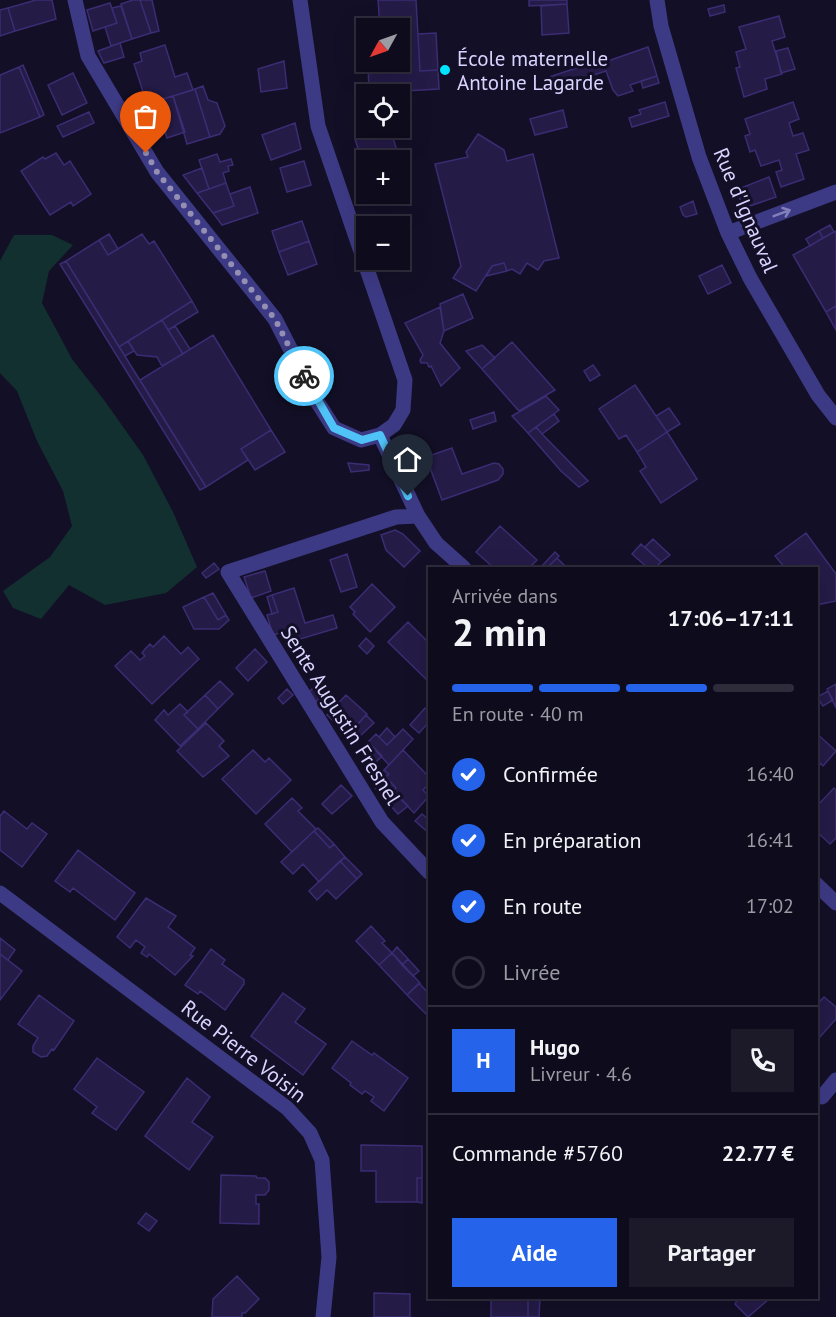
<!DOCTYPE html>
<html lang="fr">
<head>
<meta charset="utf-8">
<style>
	:root { --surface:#0e0b1c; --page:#1c1929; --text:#f1f3f6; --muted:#9b9ba3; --line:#2e2b3b; --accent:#2563eb }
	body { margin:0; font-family:"PT Sans",sans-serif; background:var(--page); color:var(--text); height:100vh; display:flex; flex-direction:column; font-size:22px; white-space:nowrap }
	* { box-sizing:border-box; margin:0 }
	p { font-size:20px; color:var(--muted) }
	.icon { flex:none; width:33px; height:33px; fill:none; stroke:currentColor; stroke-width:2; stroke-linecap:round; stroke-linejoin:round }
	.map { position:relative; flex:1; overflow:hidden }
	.side { position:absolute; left:428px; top:567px; width:390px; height:732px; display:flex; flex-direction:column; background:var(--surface); border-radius:0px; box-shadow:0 6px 24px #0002,0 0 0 2px var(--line) }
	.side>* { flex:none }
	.needle { width:39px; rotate:230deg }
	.tools { position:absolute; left:356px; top:18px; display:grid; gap:12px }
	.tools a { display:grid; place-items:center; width:54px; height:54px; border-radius:0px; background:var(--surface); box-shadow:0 6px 24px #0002,0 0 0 2px var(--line); font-size:30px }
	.pin { position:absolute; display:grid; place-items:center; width:51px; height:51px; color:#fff; margin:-62px -26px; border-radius:50% 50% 50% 0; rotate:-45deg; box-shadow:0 0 6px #0007 }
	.pin .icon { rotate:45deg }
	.courier { position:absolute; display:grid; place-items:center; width:60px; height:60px; margin:-30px; border:4px solid #4fc3f7; border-radius:50%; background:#fff; color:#222; box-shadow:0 2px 8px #0007 }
	.summary em { font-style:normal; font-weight:800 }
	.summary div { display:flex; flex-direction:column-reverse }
	.summary { display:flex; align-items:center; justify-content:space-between; height:102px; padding:0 24px }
	h1 { font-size:39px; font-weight:800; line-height:45px }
	.bar { display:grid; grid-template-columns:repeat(4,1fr); gap:9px 6px; align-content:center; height:72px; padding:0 24px }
	.bar i { height:8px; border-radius:4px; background:var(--line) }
	.bar .selected { background:var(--accent) }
	.bar p { grid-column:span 4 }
	.line { display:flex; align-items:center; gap:15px; padding:0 24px; border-top:2px solid var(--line) }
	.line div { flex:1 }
	.round { display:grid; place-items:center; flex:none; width:63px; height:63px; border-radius:0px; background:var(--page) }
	ol { padding:0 24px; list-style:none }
	li { display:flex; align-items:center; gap:18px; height:66px }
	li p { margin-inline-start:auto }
	li .icon { padding:6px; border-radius:50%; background:var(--accent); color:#fff; stroke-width:4 }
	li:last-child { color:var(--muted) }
	li i { width:33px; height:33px; border:3px solid var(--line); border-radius:50% }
	.primary-button { display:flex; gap:12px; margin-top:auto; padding:12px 24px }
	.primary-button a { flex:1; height:69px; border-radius:0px; background:var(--accent); color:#fff; font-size:24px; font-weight:800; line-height:69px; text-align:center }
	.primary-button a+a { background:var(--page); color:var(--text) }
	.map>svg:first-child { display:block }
	.green { fill:#12302f }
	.building { fill:#241b47; stroke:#3b2d73; stroke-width:1.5 }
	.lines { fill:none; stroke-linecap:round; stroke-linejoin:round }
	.minor { stroke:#3d3a85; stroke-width:15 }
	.oneway { stroke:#837fbc }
	.done { stroke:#948fb3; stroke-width:6; stroke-dasharray:0 10.8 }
	.route { stroke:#4fc3f7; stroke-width:8 }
	.poi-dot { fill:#00e5ff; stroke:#130f26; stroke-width:2 }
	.labels { text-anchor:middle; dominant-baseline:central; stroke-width:6; stroke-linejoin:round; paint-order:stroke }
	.poi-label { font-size:21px; fill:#d9d4ff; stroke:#130f26; text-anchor:start }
	.street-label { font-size:21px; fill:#d9d4ff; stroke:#130f26 }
</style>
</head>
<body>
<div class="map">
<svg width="836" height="1317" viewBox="0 0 836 1317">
	<rect width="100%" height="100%" fill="#130f26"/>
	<path class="green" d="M14,235H52L73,245L49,271L42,303L72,359L104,400L143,455L173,512L197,567L166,593L105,605L69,585L41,619L13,608L3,591L50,557L72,526L63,491L37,441L17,391L0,373V261Z"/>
	<path class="building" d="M36,0H52L56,19L15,31L8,8Z
		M133,0H140L151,33L132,39L121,4Z
		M140,0H152L159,31L151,33Z
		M378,0H416L420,71L438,70L439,89L369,93L368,62H399V28H380Z
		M529,0H567V4L529,6Z
		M110,3L117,23L93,31L87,10Z
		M567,4L569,33L542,35L541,6Z
		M724,5L725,12L710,16L708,9Z
		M121,6L132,39L111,46L105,27L117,23L112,8Z
		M8,8L15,31L0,36V10Z
		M779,16L785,37L772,41L782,74L765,79L767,89L744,97L736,68L740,67L736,52L746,49L739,27Z
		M436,33L438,70L420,71L418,34Z
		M120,43L124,57L104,63L98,51Z
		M165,45L175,77L187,73L193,90L147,104L134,64L142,61L140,53Z
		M648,47L657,76L630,85L633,91L618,96L613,90L606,71L550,89L546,78L604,59L605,62Z
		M788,48L795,69L781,73L776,51Z
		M284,61L287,88L261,92L258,69Z
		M23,65L44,115L40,117L19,67Z
		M19,67L40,117L0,133V75Z
		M73,73L87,103L62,115L48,85Z
		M657,76L659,83L643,88L641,81Z
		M203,86L208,100L217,103L225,126L220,134L210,137L195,89Z
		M195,89L210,137L187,144L173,96Z
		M173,96L185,132L167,138L155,101Z
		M665,102L669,116L632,127L629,118L641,114L639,110Z
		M793,102L799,119L789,123L793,136L803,133L809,150L796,154L804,179L781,187L776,172L782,170L779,160L761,166L755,150L750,152L745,136L750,134L745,119Z
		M563,110L567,127L535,135L530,119Z
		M89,112L94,123L63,137L57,126Z
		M295,123L301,149L271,160L262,135Z
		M390,128L408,187L399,190V160H366V174L355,139Z
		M478,134L504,150L507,161L533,154L559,258L544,261L538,270L527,263L520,274L512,269L507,271L504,263L492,266L476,291L453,278L461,266L435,164L468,157L466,152Z
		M56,153L64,165L70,161L91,194L73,206L71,202L50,215L21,171L43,157L45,159Z
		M217,154L220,162L231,159L233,165L228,166L229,171L223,173L226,183L209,189L199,160Z
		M304,161L311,185L287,192L280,168Z
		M202,168L209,189L197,193L183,175Z
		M769,177L776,197L744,208L736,190Z
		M226,183L234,206L213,213L197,193Z
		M250,187L258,213L222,225L213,213L234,206L230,194Z
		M693,201L697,214L686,217L683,215L680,207Z
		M302,221L309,241L279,252L272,231Z
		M830,225L834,232L823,238L819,231Z
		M819,231L823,238L810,246L806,239Z
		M836,231V306L826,312L793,255Z
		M109,234L118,249L108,255L99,240Z
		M142,234L149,244L154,241L192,301L119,347L66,261L99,240L108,255Z
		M309,241L317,264L288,275L279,252Z
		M66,261L206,487L200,490L60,264Z
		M504,263L507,271L486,276L492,266Z
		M722,265L731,283L708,294L699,276Z
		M463,294L473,318L444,331L440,304Z
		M192,301L198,312L168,330L162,320Z
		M836,306V330L826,312Z
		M440,307L444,331L440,343L460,368L441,386L431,366L429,367L427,363H421L420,360L423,355L405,323Z
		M162,320L183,354L162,366L157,357L137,355L128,341Z
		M175,326L190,349L183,354L168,330Z
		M213,335L271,430L241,449L248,460L206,487L140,380Z
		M128,341L134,351L125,356L119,347Z
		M512,342L555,390L519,411L482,369Z
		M482,345L495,358L482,369L466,351Z
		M593,365L600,375L590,381L584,371Z
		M635,385L667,432L637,452L626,435L619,439L599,409Z
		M546,396L559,410L528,433L512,416Z
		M669,408L680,424L667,432L656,416Z
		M494,412L496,421L473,429L470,420Z
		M554,414L559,421L542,434L536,427Z
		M536,427L542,434L588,481L579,487L561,471L528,433Z
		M271,430L285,452L255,470L241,449Z
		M667,432L697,479L661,503L640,471L646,467L637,452Z
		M452,448L462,474L494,463L499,464L503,469V474L498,480L442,500L426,457Z
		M348,463L369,465V470L351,472Z
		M500,526L537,560L532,565L535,568H494L476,552Z
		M395,530L403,534L420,551L404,567L386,550L381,535Z
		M806,533L836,574V601L816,605V568H785L775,556Z
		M653,539L670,555L661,562L645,547Z
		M641,544L661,562L655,568H648L632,554Z
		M555,552L559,556L547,568H540Z
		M347,554L357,587L341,592L330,560Z
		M557,558L567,568H547Z
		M214,563L219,569L206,578L202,573Z
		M265,571L271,591L251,598L244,577Z
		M372,584L395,607L370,632L353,614L355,612L350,607Z
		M294,588L305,623L333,615L337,628L297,640L290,630L273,635L267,615L278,612L272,595Z
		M213,593L226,615L218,620L204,597Z
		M272,595L278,612L272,614L267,597Z
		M204,597L218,620L226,615L229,620L219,629H194L183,607Z
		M408,622L429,643V682L388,642Z
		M164,636L181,654L188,647L199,659L152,704L115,666L131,651L140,660L145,656L142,653L145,649L150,644L153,647Z
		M366,638L374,646L367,654L359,646Z
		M255,649L267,662L248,681L236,668Z
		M220,681L233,694L218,709L205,695Z
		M319,682L327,692L313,704L307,694Z
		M836,684V708L827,689Z
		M287,689L293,695L283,704L278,698Z
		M828,691L833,700L823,706L817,697Z
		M205,695L218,709L198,729L184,715Z
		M346,695L367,714L348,735L327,715Z
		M180,704L188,712L184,715L198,729L180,746L155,720L164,710L168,715Z
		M425,708L429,711V722L419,733L410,725Z
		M366,715L374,723L359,737L352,730Z
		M206,723L224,741L219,746L229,756L203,777L177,751Z
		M387,728L395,737L387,745L379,737Z
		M403,729L413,739L389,765L368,742L376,734L387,745Z
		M816,733L836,751L823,766L820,763L816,767Z
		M365,745L369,748L371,745L382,756L376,762L362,748Z
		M253,750L265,762L269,758L291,780L256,814L222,779Z
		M403,750L429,777V784L423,790L429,796L414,813L393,791L396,788L386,777L389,774L384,770Z
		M384,770L389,774L377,786L373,782Z
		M386,777L396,788L393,791L408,806L398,814L375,788Z
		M341,785L352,796L332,814L322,804Z
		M834,788L836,790V838L830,844L816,831V807Z
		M292,798L302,808L298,811L316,829L292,852L265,824Z
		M4,811L27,829L32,823L47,834L22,867L0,850V816Z
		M422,814L429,820V833L415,821Z
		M318,828L334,844L330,848L314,831Z
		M314,831L330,848L334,844L345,857L319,882L303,864L293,874L281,862Z
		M78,850L135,893L115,920L73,888L70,892L55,881Z
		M345,857L362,874L357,879L340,861Z
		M340,861L357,879L336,899L327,890L317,900L309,891Z
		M146,898L176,916L168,927L195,948L190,955L193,956L175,975L149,954L147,957L141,953L145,947L136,940L130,948L117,937Z
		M371,926L385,941L382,943L392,953L379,965L356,941Z
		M0,938L15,950L8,960L0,954Z
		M397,947L408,959L402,965L392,953Z
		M211,949L225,960L222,964L244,980V984L225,1010L200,991L198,994L185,985Z
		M392,953L420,983L407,995L379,965Z
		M0,954L22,971L0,1000Z
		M408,959L419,971L413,976L402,965Z
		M419,983L429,994V1017L407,995Z
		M283,993L305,1009L295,1022L326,1044L303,1075L251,1036Z
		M39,995L74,1021L54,1050L52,1049L47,1056L41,1057L33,1052V1046L38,1038L18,1024Z
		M824,997L836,1007V1019L818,1039L816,1038V998L820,1001Z
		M352,1041L372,1055L374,1053L408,1078L384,1111L371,1101L374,1097L365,1091L362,1094L350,1085L351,1083L332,1068Z
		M97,1058L144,1092L116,1130L92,1113L97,1107L74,1089Z
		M187,1078L210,1097L192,1122L213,1137L189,1170L145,1136Z
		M361,1145L422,1146V1178H417V1202H376V1171H361Z
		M221,1175L256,1176L257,1178H265L269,1182V1190L265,1195H256V1204H259V1224L220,1223Z
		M417,1178H422V1203L417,1202Z
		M146,1213L157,1221L149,1231L138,1223Z
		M237,1276L259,1299L245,1313H242V1317H212L213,1299Z
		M374,1293L410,1294V1317H374Z
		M491,1298H528V1317H491Z
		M528,1298H540L539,1317H528Z
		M735,1298H770L748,1317L735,1304L737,1300Z"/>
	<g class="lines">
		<path class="minor" d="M75,0L88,56L157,172L275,319L318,403L334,428L361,440L380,435L394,425L403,410L405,380L318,126L300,0
			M657,0L661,26L699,157L728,233L750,278L818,395L836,418
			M728,233L836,192
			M380,435L418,516L436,543L464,568
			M418,516L396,517L228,572L382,822L429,872
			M816,884L836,903
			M0,893L287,1108L310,1133L322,1160L329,1257L323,1317
			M822,1097L836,1080"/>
	</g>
	<defs><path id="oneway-shaft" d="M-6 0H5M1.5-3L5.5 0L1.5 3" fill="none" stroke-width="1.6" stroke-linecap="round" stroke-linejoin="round" transform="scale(1.5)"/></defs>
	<use class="oneway" href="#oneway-shaft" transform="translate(782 213) rotate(-21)"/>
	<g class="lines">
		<path class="done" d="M146,153L157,172L275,319L304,376"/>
		<path class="route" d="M304,376L334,428L362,440L380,435L408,496"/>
	</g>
	<circle class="poi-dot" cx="445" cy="70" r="6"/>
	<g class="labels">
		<g class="poi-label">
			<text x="457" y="58">École maternelle<tspan x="457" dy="24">Antoine Lagarde</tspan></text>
		</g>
		<g class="street-label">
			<text transform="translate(746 210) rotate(67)">Rue d'Ignauval</text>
			<text transform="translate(341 715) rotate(58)">Sente Augustin Fresnel</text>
			<text transform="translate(244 1051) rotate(38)">Rue Pierre Voisin</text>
		</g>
	</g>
</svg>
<div class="tools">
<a><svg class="needle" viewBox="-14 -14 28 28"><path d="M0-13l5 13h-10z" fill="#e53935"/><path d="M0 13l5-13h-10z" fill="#9b9ba3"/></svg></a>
<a><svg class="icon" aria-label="locate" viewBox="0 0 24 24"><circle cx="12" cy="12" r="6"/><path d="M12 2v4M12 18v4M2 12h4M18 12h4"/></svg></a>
<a>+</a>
<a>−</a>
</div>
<div class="pin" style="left:146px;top:153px;background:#ea580c"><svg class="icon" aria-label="bag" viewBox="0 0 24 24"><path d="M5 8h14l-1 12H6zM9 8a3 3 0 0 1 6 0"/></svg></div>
<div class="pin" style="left:408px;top:496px;background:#1f2937"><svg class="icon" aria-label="home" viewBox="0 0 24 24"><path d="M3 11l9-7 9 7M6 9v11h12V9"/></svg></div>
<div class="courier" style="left:304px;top:376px"><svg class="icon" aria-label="bike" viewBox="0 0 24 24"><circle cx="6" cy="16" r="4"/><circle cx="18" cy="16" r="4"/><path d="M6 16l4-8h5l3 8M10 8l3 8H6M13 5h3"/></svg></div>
<section class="side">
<div class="summary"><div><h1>2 min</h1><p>Arrivée dans</p></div><em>17:06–17:11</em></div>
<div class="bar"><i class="selected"></i><i class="selected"></i><i class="selected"></i><i></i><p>En route · 40 m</p></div>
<ol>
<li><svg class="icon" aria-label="check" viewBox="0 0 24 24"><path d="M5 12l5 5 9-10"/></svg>Confirmée<p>16:40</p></li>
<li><svg class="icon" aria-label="check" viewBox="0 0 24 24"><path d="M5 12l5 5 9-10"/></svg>En préparation<p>16:41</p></li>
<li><svg class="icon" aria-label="check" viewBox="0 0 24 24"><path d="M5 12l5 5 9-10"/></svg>En route<p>17:02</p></li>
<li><i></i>Livrée</li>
</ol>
<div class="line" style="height:108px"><b class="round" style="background:var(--accent);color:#fff">H</b><div><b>Hugo</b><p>Livreur · 4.6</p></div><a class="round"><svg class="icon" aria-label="phone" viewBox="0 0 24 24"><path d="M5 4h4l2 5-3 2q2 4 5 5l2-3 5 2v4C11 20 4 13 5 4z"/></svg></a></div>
<div class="line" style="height:78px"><div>Commande #5760</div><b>22.77 €</b></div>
<div class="primary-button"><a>Aide</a><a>Partager</a></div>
</section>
</div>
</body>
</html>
